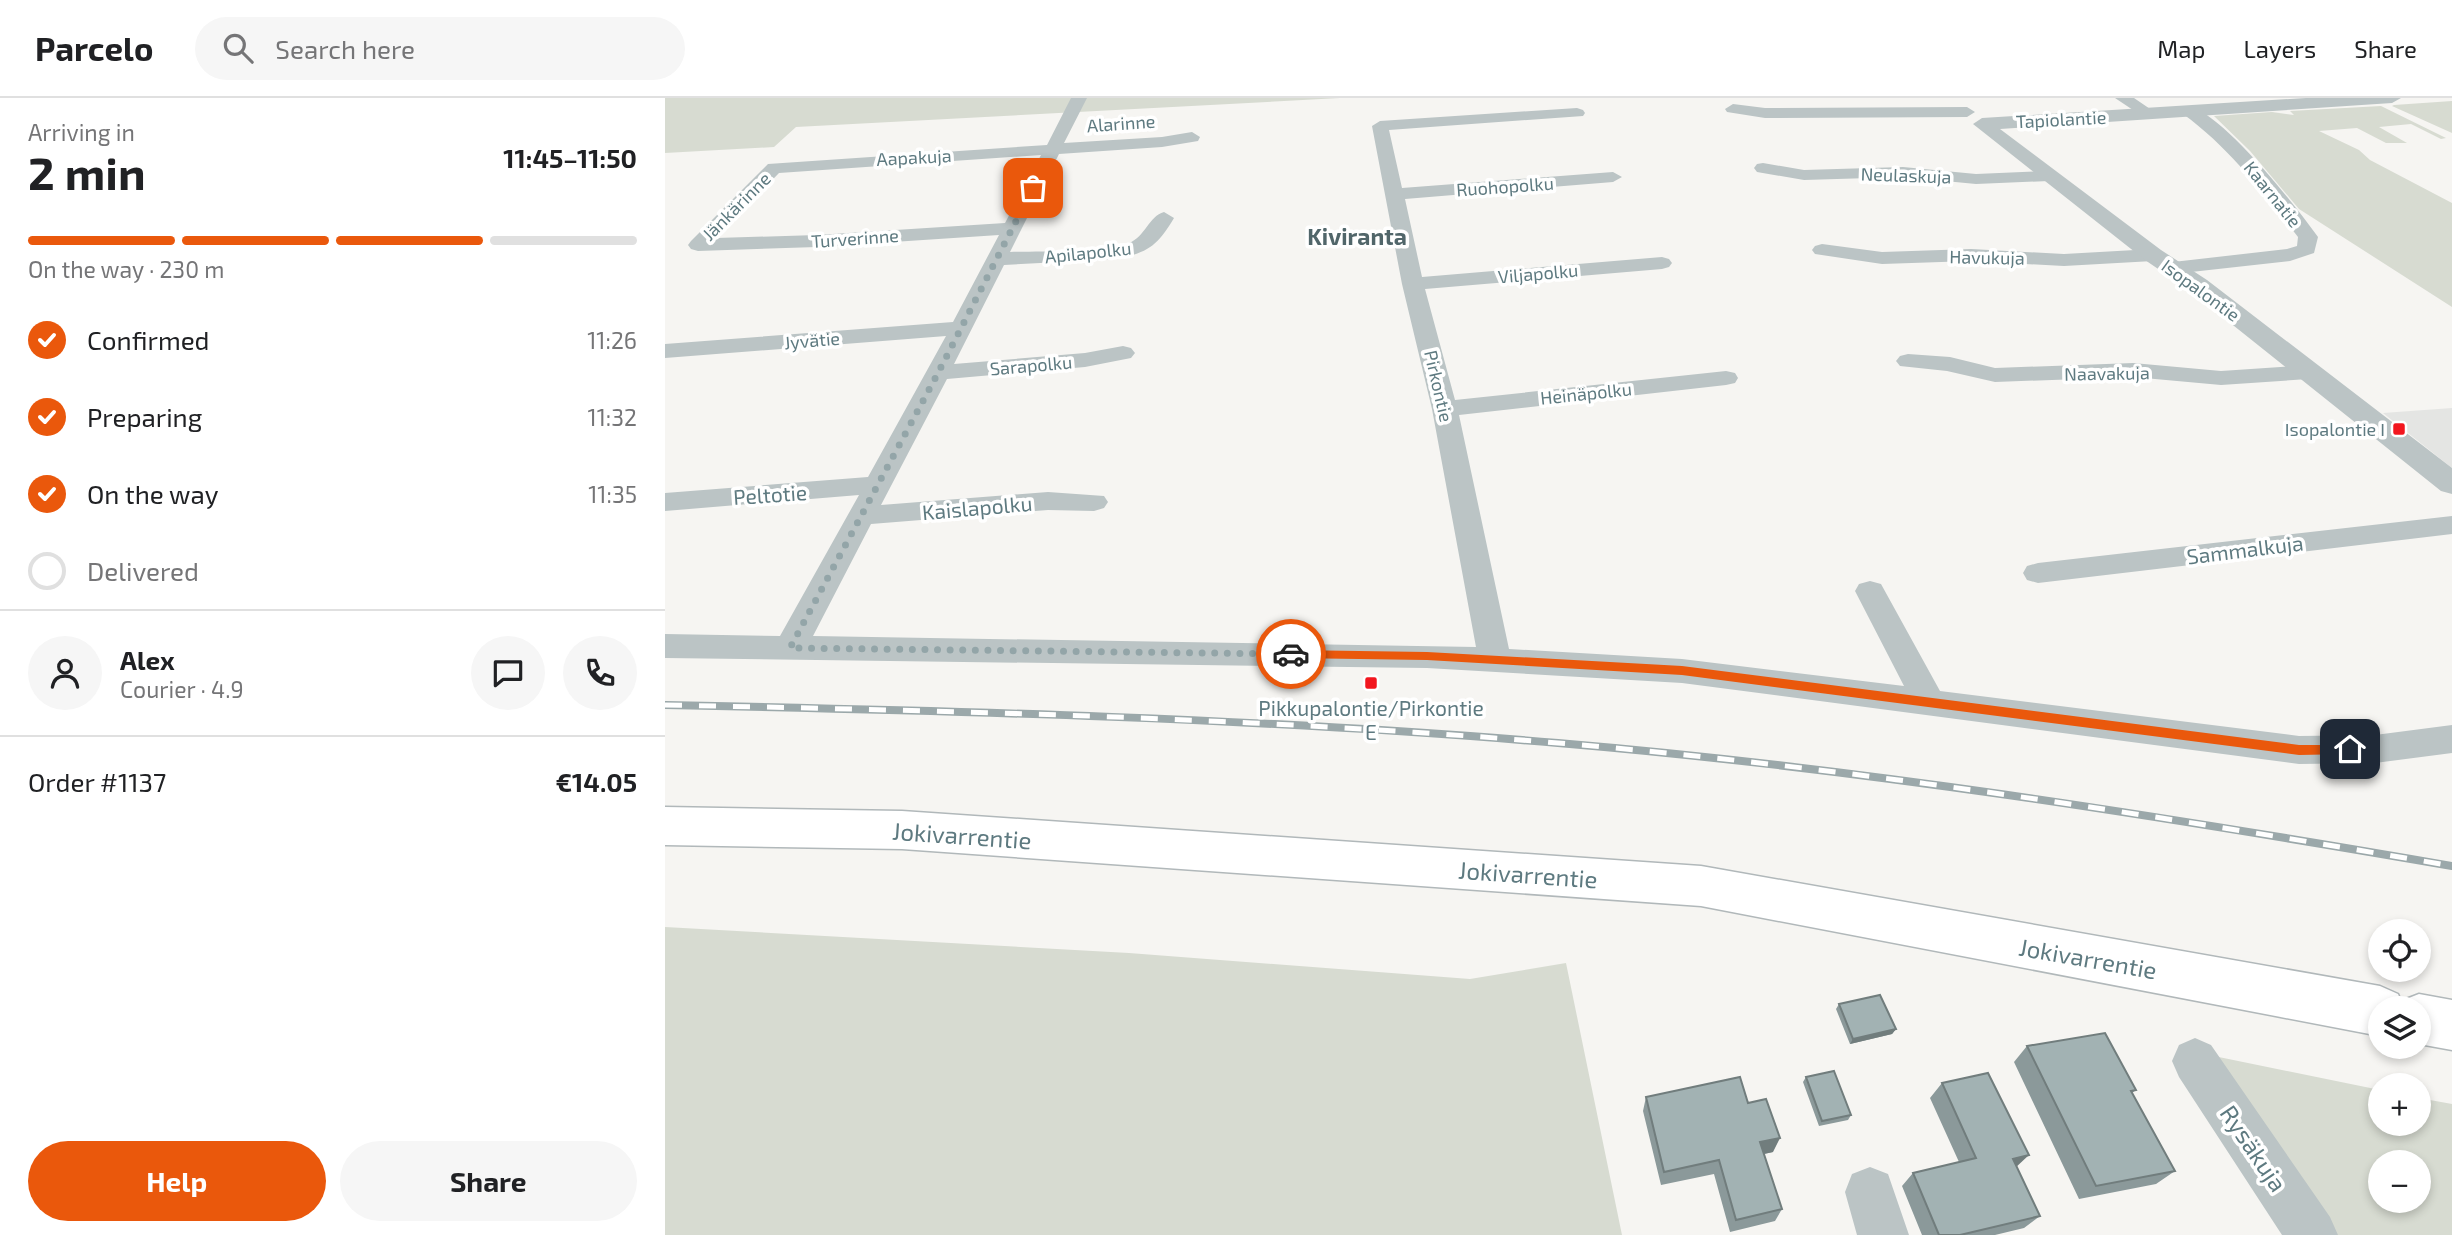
<!DOCTYPE html>
<html lang="en">
<head>
<meta charset="utf-8">
<style>
	:root { --surface:#fff; --page:#f6f6f6; --text:#202124; --muted:#757577; --line:#e0e0e0; --accent:#ea580c }
	body { margin:0; font-family:"Exo 2",sans-serif; background:var(--page); color:var(--text); height:100vh; display:flex; flex-direction:column; font-size:26px; white-space:nowrap }
	* { box-sizing:border-box; margin:0 }
	p { font-size:23px; color:var(--muted) }
	.icon { flex:none; width:38px; height:38px; fill:none; stroke:currentColor; stroke-width:2; stroke-linecap:round; stroke-linejoin:round }
	.map { position:relative; flex:1; overflow:hidden }
	.details { display:flex; flex-direction:column; background:var(--surface); width:665px }
	.details>* { flex:none }
	.tools { position:absolute; left:1703px; top:821px; display:grid; gap:14px }
	.tools a { display:grid; place-items:center; width:63px; height:63px; border-radius:50%; background:var(--surface); box-shadow:0 4px 10px #0003; font-size:35px }
	.pin { position:absolute; display:grid; place-items:center; width:60px; height:60px; color:#fff; margin:-30px; border-radius:14px; box-shadow:0 4px 10px #0006 }
	.courier { position:absolute; display:grid; place-items:center; width:70px; height:70px; margin:-35px; border:5px solid #ea580c; border-radius:50%; background:#fff; color:#222; box-shadow:0 2px 9px #0007 }
	.headline em { font-style:normal; font-weight:700 }
	.headline div { display:flex; flex-direction:column-reverse }
	.headline { display:flex; align-items:center; justify-content:space-between; height:119px; padding:0 28px }
	h1 { font-size:46px; font-weight:700; line-height:52px }
	.bar { display:grid; grid-template-columns:repeat(4,1fr); gap:10px 7px; align-content:center; height:84px; padding:0 28px }
	.bar i { height:9px; border-radius:5px; background:var(--line) }
	.bar .on { background:var(--accent) }
	.bar p { grid-column:span 4 }
	.line { display:flex; align-items:center; gap:18px; padding:0 28px; border-top:2px solid var(--line) }
	.line div { flex:1 }
	.round { display:grid; place-items:center; flex:none; width:74px; height:74px; border-radius:37px; background:var(--page) }
	ol { padding:0 28px; list-style:none }
	li { display:flex; align-items:center; gap:21px; height:77px }
	li p { margin-inline-start:auto }
	li .icon { padding:7px; border-radius:50%; background:var(--accent); color:#fff; stroke-width:4 }
	li:last-child { color:var(--muted) }
	li i { width:38px; height:38px; border:4px solid var(--line); border-radius:50% }
	.primary-button { display:flex; gap:14px; margin-top:auto; padding:14px 28px }
	.primary-button a { flex:1; height:80px; border-radius:42px; background:var(--accent); color:#fff; font-size:28px; font-weight:700; line-height:80px; text-align:center }
	.primary-button a+a { background:var(--page); color:var(--text) }
	header { display:flex; align-items:center; gap:42px; box-sizing:border-box; height:98px; padding:0 35px; background:var(--surface); border-bottom:2px solid var(--line) }
	header strong { font-size:33px }
	nav { display:flex; gap:38px; margin-inline-start:auto; font-size:24px }
	.search { width:490px; height:63px; background:var(--page); display:flex; align-items:center; gap:18px; box-sizing:border-box; padding:0 24px; border-radius:38px; color:var(--muted); font-size:26px }
	main { display:flex; flex:1; min-height:0 }
	.map>svg:first-child { display:block }
	.built { fill:#e4e5e3 }
	.green { fill:#d7dbd1; fill-rule:evenodd }
	.lines { fill:none; stroke-linecap:round; stroke-linejoin:round }
	.trunk-casing { stroke:#b1b8ba; stroke-width:3 }
	.minor { fill:#bbc4c5; fill-rule:evenodd }
	.tertiary { fill:#bbc4c5; fill-rule:evenodd }
	.trunk { fill:#fff; fill-rule:evenodd }
	.rail-casing { stroke:#9ba8aa; stroke-width:8 }
	.rail { stroke:#fff; stroke-width:5; stroke-dasharray:17; stroke-linecap:butt }
	.wall { fill:#8b999a }
	.shaded-wall { fill:#717d7d }
	.building { fill:#a2b2b3; stroke:#717d7d; stroke-width:2 }
	.route { fill:#ea580c }
	.done { stroke:#93a5a8; stroke-width:7; stroke-dasharray:0 12.6 }
	.poi-dot { fill:#f2161e; stroke:#fff; stroke-width:2.5 }
	.labels { text-anchor:middle; dominant-baseline:central; stroke-width:7; stroke-linejoin:round; paint-order:stroke }
	.far-street-label { font-size:18px; fill:#5e7a80; stroke:#fff }
	.far-poi-label { font-size:18px; fill:#5e7a80; stroke:#fff; text-anchor:end }
	.street-label { font-size:21px; fill:#5e7a80; stroke:#fff }
	.poi-label { font-size:21px; fill:#5e7a80; stroke:#fff }
	.far-district-label { font-size:23px; font-weight:bold; fill:#51666a; stroke:#fff }
	.near-street-label { font-size:24px; fill:#5e7a80; stroke:#fff }
</style>
</head>
<body>
<header>
<strong>Parcelo</strong>
<div class="search"><svg class="icon" aria-label="search" viewBox="0 0 24 24"><circle cx="10" cy="10" r="6"/><path d="M15 15l6 6"/></svg>Search here</div>
<nav><a>Map</a><a>Layers</a><a>Share</a></nav>
</header>
<main>
<section class="details">
<div class="headline"><div><h1>2 min</h1><p>Arriving in</p></div><em>11:45–11:50</em></div>
<div class="bar"><i class="on"></i><i class="on"></i><i class="on"></i><i></i><p>On the way · 230 m</p></div>
<ol>
<li><svg class="icon" aria-label="check" viewBox="0 0 24 24"><path d="M5 12l5 5 9-10"/></svg>Confirmed<p>11:26</p></li>
<li><svg class="icon" aria-label="check" viewBox="0 0 24 24"><path d="M5 12l5 5 9-10"/></svg>Preparing<p>11:32</p></li>
<li><svg class="icon" aria-label="check" viewBox="0 0 24 24"><path d="M5 12l5 5 9-10"/></svg>On the way<p>11:35</p></li>
<li><i></i>Delivered</li>
</ol>
<div class="line" style="height:126px"><a class="round"><svg class="icon" aria-label="person" viewBox="0 0 24 24"><circle cx="12" cy="8" r="4"/><path d="M4 21q1-7 8-7t8 7"/></svg></a><div><b>Alex</b><p>Courier · 4.9</p></div><a class="round"><svg class="icon" aria-label="chat" viewBox="0 0 24 24"><path d="M4 5h16v11H9l-5 4z"/></svg></a><a class="round"><svg class="icon" aria-label="phone" viewBox="0 0 24 24"><path d="M5 4h4l2 5-3 2q2 4 5 5l2-3 5 2v4C11 20 4 13 5 4z"/></svg></a></div>
<div class="line" style="height:91px"><div>Order #1137</div><b>€14.05</b></div>
<div class="primary-button"><a>Help</a><a>Share</a></div>
</section>
<div class="map">
<svg width="1787" height="1137" viewBox="0 0 1787 1137">
	<rect width="100%" height="100%" fill="#f6f5f2"/>
	<path class="built" d="M1787,310V370L1718,315Z"/>
	<path class="green" d="M0,0H675L131,29L109,49L0,55Z
		M1787,3V35L1727,8L1729,7Z
		M1716,8L1781,40L1776,41L1746,26L1714,29L1742,45H1721L1692,30L1654,33L1694,52L1705,62L1787,105V209L1634,111L1585,53L1549,18L1607,14L1629,17L1625,13Z
		M0,829L464,855L805,881L901,865L957,1137H0Z
		M1544,957L1715,992V1026H1754V1000L1787,1006V1137H1658ZM1715,1064H1754V1102H1715Z"/>
	<g class="lines">
		<defs>
			<path id="trunk" d="M0,709L237,713L1036,768L1715,888L1733,896L1736,903L1754,896L1787,902V952L1754,946V910H1715V938L1036,808L237,751L0,747Z"/>
		</defs>
		<use href="#trunk" class="trunk-casing"/>
		<path class="minor" d="M406,0H422L399,45L497,39L527,34L535,39L533,43L497,49L394,56L345,154C374,153 440,155 464,145C480,139 484,118 499,114L509,120C493,147 484,154 453,161L339,167L289,266L420,255L458,248L466,250L470,255L466,260L420,269L282,281L216,407L383,394L439,398L443,404L439,410L429,413L383,412L206,426L148,538L811,549L767,311L737,186L707,28L715,23L912,10L918,12L920,15L918,18L724,32L737,90L948,74L957,79L948,84L740,101L757,179L997,159L1004,161L1007,165L1004,169L997,171L760,191L790,302L1061,273L1070,275L1073,280L1070,285L1061,287L794,317L844,551L1017,561L1239,588L1190,493L1194,486L1205,483L1216,486L1275,593L1634,638L1710,637L1787,627V655L1710,665L1634,666L1017,585L762,570L0,560V536L115,538L194,397L0,413V395L203,379L281,238L0,260V246L288,224L334,137L152,149L33,153L26,151L23,147L26,143L103,66L382,47ZM376,57L340,125L152,137L51,140L114,75Z
			M1450,0H1469L1491,15L1489,18H1477Z
			M1068,6L1100,10L1302,9L1310,14L1302,19L1100,20L1062,14L1060,11Z
			M1524,8C1559,17 1631,108 1653,139L1649,155L1625,163L1508,176L1501,174L1498,170L1501,166L1508,164L1622,151L1632,148L1633,139C1598,95 1565,50 1518,16L1516,13L1518,10Z
			M1098,65L1139,72L1238,69L1311,76L1384,73L1393,78L1384,83L1311,86L1238,79L1139,82L1092,74L1089,70L1092,66Z
			M1157,146L1217,154L1306,151L1399,156L1488,151L1495,153L1498,157L1495,161L1488,163L1399,168L1306,163L1217,166L1150,156L1147,152L1150,148Z
			M1243,256L1285,259L1330,270L1468,265L1556,273L1643,267L1652,269L1655,274L1652,279L1643,281L1556,287L1468,279L1330,284L1282,273L1235,268L1231,263L1235,258Z
			M1787,418V436L1373,485L1362,482L1358,475L1362,468L1373,465Z
			M1530,940L1546,947L1665,1119L1673,1137H1617L1514,979L1507,963L1514,947Z
			M1205,1069L1223,1076L1244,1137H1192L1180,1094L1187,1076Z"/>
		<path class="tertiary" d="M1641,0H1736L1727,5L1335,31L1496,152L1542,182L1787,370V396L1776,393L1524,192L1480,162L1308,26L1317,20Z"/>
		<use href="#trunk" class="trunk"/>
		<defs>
			<path id="rail" d="M0,607C298,613 596,620 893,645C1193,670 1490,717 1787,768"/>
		</defs>
		<use href="#rail" class="rail-casing"/>
		<use href="#rail" class="rail"/>
	</g>
	<path class="wall" d="M1174,906L1231,931L1227,936L1185,946L1171,911Z
		M1362,948L1471,992L1467,995L1510,1073L1491,1086L1414,1101L1349,964Z
		M1141,979L1186,1017L1183,1022L1154,1028L1138,984Z
		M1277,985L1351,1069L1375,1118L1359,1130L1330,1137H1257L1237,1088L1248,1075L1294,1064L1265,1000Z
		M981,999L1083,1005L1108,1054L1099,1056L1117,1111L1110,1123L1065,1134L1049,1076L996,1087L978,1013Z"/>
	<path class="shaded-wall" d="M1231,931L1227,936L1185,946L1188,941Z
		M1115,1040L1108,1054L1089,1058L1095,1044Z
		M1364,1057L1349,1071L1348,1061Z"/>
	<path class="building" d="M1215,897L1231,931L1188,941L1174,906Z
		M1440,935L1471,992L1466,993L1510,1073L1431,1088L1362,948Z
		M1169,973L1186,1017L1157,1023L1141,979Z
		M1323,975L1364,1057L1348,1061L1375,1118L1295,1137H1274L1248,1075L1311,1060L1277,985Z
		M1075,979L1083,1005L1101,1001L1115,1040L1095,1044L1117,1111L1071,1122L1054,1062L999,1074L981,999Z"/>
	<path class="route" d="M626,552L762,554L1017,568L1634,647H1685L1691,651L1685,656L1634,657L1017,577L762,562L626,560L621,556Z"/>
	<g class="lines">
		<path class="done" d="M368,90L273,275L125,550L626,556"/>
	</g>
	<g class="poi-dot">
		<rect x="1727" y="324" width="14" height="14" rx="3.5"/>
		<rect x="699" y="578" width="14" height="14" rx="3.5"/>
	</g>
	<g class="labels">
		<g class="far-street-label">
			<text transform="translate(1396 21) rotate(-3)">Tapiolantie</text>
			<text transform="translate(456 25) rotate(-4)">Alarinne</text>
			<text transform="translate(249 59) rotate(-3)">Aapakuja</text>
			<text transform="translate(1241 77) rotate(2)">Neulaskuja</text>
			<text transform="translate(840 88) rotate(-4)">Ruohopolku</text>
			<text transform="translate(1608 96) rotate(51)">Kaarnatie</text>
			<text transform="translate(71 108) rotate(-45)">Jänkärinne</text>
			<text transform="translate(190 140) rotate(-4)">Turverinne</text>
			<text transform="translate(423 154) rotate(-6)">Apilapolku</text>
			<text transform="translate(1322 159) rotate(1)">Havukuja</text>
			<text transform="translate(873 175) rotate(-5)">Viljapolku</text>
			<text transform="translate(1536 192) rotate(36)">Isopalontie</text>
			<text transform="translate(147 242) rotate(-5)">Jyvätie</text>
			<text transform="translate(366 267) rotate(-5)">Sarapolku</text>
			<text transform="translate(1442 275) rotate(-1)">Naavakuja</text>
			<text transform="translate(774 288) rotate(77)">Pirkontie</text>
			<text transform="translate(921 295) rotate(-6)">Heinäpolku</text>
		</g>
		<g class="far-poi-label">
			<text x="1720" y="331">Isopalontie I</text>
		</g>
		<g class="street-label">
			<text transform="translate(105 396) rotate(-4)">Peltotie</text>
			<text transform="translate(312 409) rotate(-5)">Kaislapolku</text>
			<text transform="translate(1580 451) rotate(-7)">Sammalkuja</text>
		</g>
		<g class="poi-label">
			<text x="706" y="609">Pikkupalontie/Pirkontie<tspan x="706" dy="24">E</tspan></text>
		</g>
		<g class="far-district-label">
			<text x="692" y="138">Kiviranta</text>
		</g>
		<g class="near-street-label">
			<text transform="translate(297 737) rotate(4)">Jokivarrentie</text>
			<text transform="translate(863 776) rotate(4)">Jokivarrentie</text>
			<text transform="translate(1423 860) rotate(10)">Jokivarrentie</text>
			<text transform="translate(1589 1050) rotate(56)">Rysäkuja</text>
		</g>
	</g>
</svg>
<div class="tools">
<a><svg class="icon" aria-label="locate" viewBox="0 0 24 24"><circle cx="12" cy="12" r="6"/><path d="M12 2v4M12 18v4M2 12h4M18 12h4"/></svg></a>
<a><svg class="icon" aria-label="layers" viewBox="0 0 24 24"><path d="M12 4l9 5-9 5-9-5zM3 14l9 5 9-5"/></svg></a>
<a>+</a>
<a>−</a>
</div>
<div class="pin" style="left:368px;top:90px;background:#ea580c"><svg class="icon" aria-label="bag" viewBox="0 0 24 24"><path d="M5 8h14l-1 12H6zM9 8a3 3 0 0 1 6 0"/></svg></div>
<div class="pin" style="left:1685px;top:651px;background:#1f2937"><svg class="icon" aria-label="home" viewBox="0 0 24 24"><path d="M3 11l9-7 9 7M6 9v11h12V9"/></svg></div>
<div class="courier" style="left:626px;top:556px"><svg class="icon" aria-label="car" viewBox="0 0 24 24"><path d="M5 17H2v-5l4-1 3-4h7l3 4 3 1v5h-3M9 17h6M6 11h13"/><circle cx="7" cy="17" r="2"/><circle cx="17" cy="17" r="2"/></svg></div>
</div>
</main>
</body>
</html>
